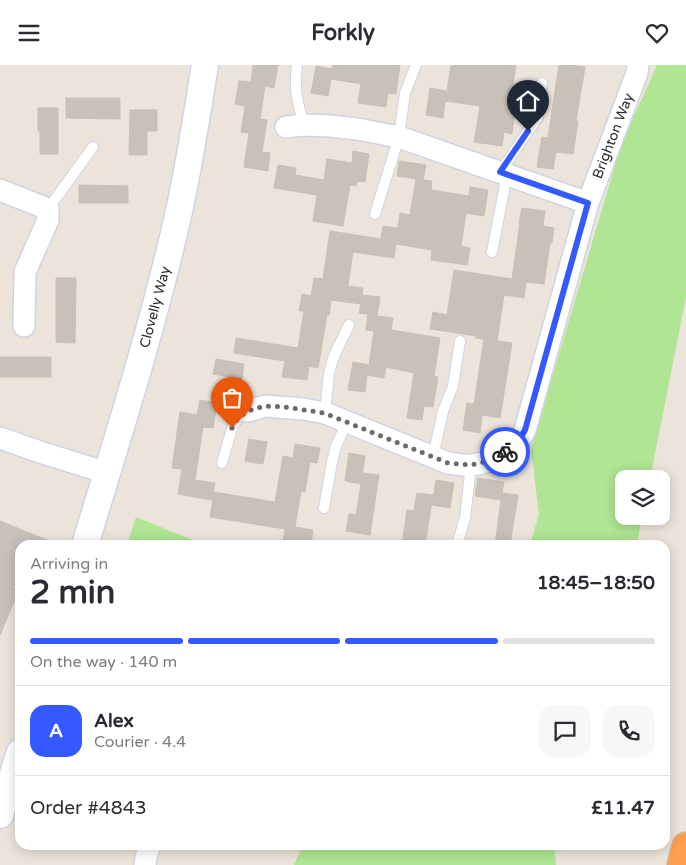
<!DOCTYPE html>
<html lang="en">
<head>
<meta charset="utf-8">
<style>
	:root { --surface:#fff; --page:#f7f7f7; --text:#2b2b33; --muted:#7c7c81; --line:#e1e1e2; --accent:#3359ff }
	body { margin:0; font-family:"Varela Round",sans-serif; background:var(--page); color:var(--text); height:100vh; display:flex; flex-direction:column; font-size:19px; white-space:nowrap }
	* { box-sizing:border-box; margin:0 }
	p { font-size:16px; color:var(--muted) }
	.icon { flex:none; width:28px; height:28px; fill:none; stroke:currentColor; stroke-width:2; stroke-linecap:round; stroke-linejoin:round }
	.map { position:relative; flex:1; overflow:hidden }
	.details { position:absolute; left:15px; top:475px; width:655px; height:310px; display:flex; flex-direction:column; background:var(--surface); border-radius:15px; box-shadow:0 2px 12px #0003 }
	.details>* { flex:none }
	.fabs { position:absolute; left:615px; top:405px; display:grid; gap:10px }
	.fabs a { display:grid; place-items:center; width:55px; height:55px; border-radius:10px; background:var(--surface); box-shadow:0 2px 12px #0003; font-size:25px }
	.pin { position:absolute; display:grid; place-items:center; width:42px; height:42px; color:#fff; margin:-51px -21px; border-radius:50% 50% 50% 0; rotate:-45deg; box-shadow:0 0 5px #0007 }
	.pin .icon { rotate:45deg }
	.courier { position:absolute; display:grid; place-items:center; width:50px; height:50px; margin:-25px; border:4px solid #3359ff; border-radius:50%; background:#fff; color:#222; box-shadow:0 1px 6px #0007 }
	.summary em { font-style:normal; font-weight:700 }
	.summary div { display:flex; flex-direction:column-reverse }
	.summary { display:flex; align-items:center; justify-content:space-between; height:85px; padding:0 15px }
	h1 { font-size:32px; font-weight:700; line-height:38px }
	.bar { display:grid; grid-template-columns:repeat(4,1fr); gap:8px 5px; align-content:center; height:60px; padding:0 15px }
	.bar i { height:6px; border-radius:4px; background:var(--line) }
	.bar .selected { background:var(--accent) }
	.bar p { grid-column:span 4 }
	.line { display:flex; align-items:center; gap:12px; padding:0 15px; border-top:1px solid var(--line) }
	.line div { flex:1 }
	.round { display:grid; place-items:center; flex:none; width:52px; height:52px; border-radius:15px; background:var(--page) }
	header { display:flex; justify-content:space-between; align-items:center; height:65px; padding:0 15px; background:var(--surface); font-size:22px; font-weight:700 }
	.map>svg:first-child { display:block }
	.green { fill:#afe593 }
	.building { fill:#c7c1b9; stroke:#c7c0b3 }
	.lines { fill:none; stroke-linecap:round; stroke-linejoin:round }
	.service-casing { stroke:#cfd3e3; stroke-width:12 }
	.minor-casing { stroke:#cfd3e3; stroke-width:24 }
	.tertiary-casing { stroke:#cfd3e3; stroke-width:29 }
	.motorway-casing { stroke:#c7c7c7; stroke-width:30 }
	.service { stroke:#fff; stroke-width:10 }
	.minor { stroke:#fff; stroke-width:21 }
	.tertiary { stroke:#fff; stroke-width:26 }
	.motorway { stroke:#ff9d51; stroke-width:28 }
	.done { stroke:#6d6a67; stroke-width:5; stroke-dasharray:0 9 }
	.route { stroke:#3359ff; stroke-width:6 }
	.labels { text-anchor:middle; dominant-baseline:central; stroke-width:5; stroke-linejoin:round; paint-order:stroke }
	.street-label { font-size:14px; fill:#292929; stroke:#fff }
</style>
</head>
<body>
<header><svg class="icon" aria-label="menu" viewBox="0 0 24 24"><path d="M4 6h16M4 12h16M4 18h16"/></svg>Forkly<svg class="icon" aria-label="heart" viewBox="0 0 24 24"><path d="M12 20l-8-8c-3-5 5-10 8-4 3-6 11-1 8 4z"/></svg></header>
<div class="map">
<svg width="686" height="800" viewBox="0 0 686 800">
	<rect width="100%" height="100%" fill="#ece4da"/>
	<path class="green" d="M657,0H686V232L650,414H624V451H642L637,480H530L539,449L531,384L621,80Z
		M136,452L205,480H127Z
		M303,780H554L556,800H294Z"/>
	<path class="building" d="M253,0H278L274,23L265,21L260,54L267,55L262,87L270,88L268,106L244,102L249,68L241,67L245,41L235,39L239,16L251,17Z
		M333,0H400L396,29L388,28L386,42L358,38L361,19L331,14L328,31L311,28L316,1L332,4Z
		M451,0H516L510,38L516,39L512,69L504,67L502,81L474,77L480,41L445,36L443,53L426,50L430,23L447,26Z
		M559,0H570L585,2L576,56H578L573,89L556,87L553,104L537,102L542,72L548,73Z
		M66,33H120V54L66,53Z
		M38,43H58V89H40V66H38Z
		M130,45H157V66H147V90H129Z
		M353,86L369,89L365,117L357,116L356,121L350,120L343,161L313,156L317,130L274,123L278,100L296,103L295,110L324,115L327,94L352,98Z
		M399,96L426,100L423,115L432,116L431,125L469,131L470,122L488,125L484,151L466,148L461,181L470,183L467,200L431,195L432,185L396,179L394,193L353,187L348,221L363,223L362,230L380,232L377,251L393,253L391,265L440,273L434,311L438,312L433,342L424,341L422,355L407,353L414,308L386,302L384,313L367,310L365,327L348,325L353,297L369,300L374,266L366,265L368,249L359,248L361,239L331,235L329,250H327L318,303L309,301L307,315L282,312L285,296L234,288L236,273L298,283L304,246H299L302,229L311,231L314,213L323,214L330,166L381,174L383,161L398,163L400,148L410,150L416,114L397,111Z
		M79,120L128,121V138H79Z
		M522,143L545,146L543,161L554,163L552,178H550L544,219L526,217L524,233L504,230L497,276L476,273V271L430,264L433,247L447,250L454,205L512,214L520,158H519Z
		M56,213H76L75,278L56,277Z
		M484,274L512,278L500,353L482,350L480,368L463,365L467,338L474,339Z
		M0,292H51V312H0Z
		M216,294L244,299L242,314L213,309Z
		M200,335L217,338L213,363L203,362L195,415L215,418L212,435L178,429L182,404L172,403L180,347L197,350Z
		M249,374L267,377L263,399L245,396Z
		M295,379L320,383L317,398L310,397L305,427L301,426L295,462L313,465L311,480H298L283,478L285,464L210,452L214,427L275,437L283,391L293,393Z
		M349,388L365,391L361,419L345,416Z
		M363,408L379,410L370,470L346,466L349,449L356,450Z
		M478,413L504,417L502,428L518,430L510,480H495L501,435L475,431Z
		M436,415L454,418L450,443L432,440Z
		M417,428L433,430L425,480H402L407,445L414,446Z
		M0,456L57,479L20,480V507L13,523L19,525L0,570Z"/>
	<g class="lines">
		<defs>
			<path id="service" d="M297,0C294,24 297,37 304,60
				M500,107L538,52L542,18
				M48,144L93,82
				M375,149L399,72L405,28L416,0
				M492,187L507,110
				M325,348L329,308L334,291L349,260
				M433,392L443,346L453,321L460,276
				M222,398L232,363L238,353L248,346
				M324,443L332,397L336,381L347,357
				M457,480L465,453L471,400"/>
			<path id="minor" d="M286,62L304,60L330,61L357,64L399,72L588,138
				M0,125L48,144V155L25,207L24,261
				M248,346L265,341L303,344L325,348L448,398C456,399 464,401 472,400C488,398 506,390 517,378C520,374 523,369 525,365L588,138L637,8L638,0
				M0,373L40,387L107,408
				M145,800L146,792L150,780"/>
			<path id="tertiary" d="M85,480C117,375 150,271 175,164C188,110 196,55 205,0
				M0,750L20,687"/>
			<path id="motorway" d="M681,800L686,781"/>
		</defs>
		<use href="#service" class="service-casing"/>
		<use href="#minor" class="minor-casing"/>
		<use href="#tertiary" class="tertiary-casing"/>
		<use href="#motorway" class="motorway-casing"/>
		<use href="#service" class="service"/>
		<use href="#minor" class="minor"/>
		<use href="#tertiary" class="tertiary"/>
		<use href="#motorway" class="motorway"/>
	</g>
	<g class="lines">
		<path class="done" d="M232,363L238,353L248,346L265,341L285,342L324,348L448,398L471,400L489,396L505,387"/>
		<path class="route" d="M505,387L518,377L525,365L588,138L500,107L528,66"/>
	</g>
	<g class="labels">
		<g class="street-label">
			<text transform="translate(613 71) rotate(-69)">Brighton Way</text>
			<text transform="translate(155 242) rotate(-75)">Clovelly Way</text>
		</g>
	</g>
</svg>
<div class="fabs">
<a><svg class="icon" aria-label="layers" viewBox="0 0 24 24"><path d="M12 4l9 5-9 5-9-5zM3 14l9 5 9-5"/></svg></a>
</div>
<div class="pin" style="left:232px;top:363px;background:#ea580c"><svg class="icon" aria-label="bag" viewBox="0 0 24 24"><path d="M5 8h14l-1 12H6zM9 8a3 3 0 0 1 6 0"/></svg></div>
<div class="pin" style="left:528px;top:66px;background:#1f2937"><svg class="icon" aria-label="home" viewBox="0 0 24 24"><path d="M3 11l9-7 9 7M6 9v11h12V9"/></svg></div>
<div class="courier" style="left:505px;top:387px"><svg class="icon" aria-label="bike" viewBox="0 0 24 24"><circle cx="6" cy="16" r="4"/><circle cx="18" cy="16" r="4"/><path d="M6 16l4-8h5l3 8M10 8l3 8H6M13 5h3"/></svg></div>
<section class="details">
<div class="summary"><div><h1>2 min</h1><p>Arriving in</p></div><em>18:45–18:50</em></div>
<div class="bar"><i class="selected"></i><i class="selected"></i><i class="selected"></i><i></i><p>On the way · 140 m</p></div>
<div class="line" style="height:90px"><b class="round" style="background:var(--accent);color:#fff">A</b><div><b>Alex</b><p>Courier · 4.4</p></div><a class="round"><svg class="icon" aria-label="chat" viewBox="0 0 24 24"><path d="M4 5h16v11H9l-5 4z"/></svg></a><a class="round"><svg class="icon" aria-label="phone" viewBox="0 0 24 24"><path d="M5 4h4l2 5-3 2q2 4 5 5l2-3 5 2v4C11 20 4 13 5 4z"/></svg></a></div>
<div class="line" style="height:65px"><div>Order #4843</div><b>£11.47</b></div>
</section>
</div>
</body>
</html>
